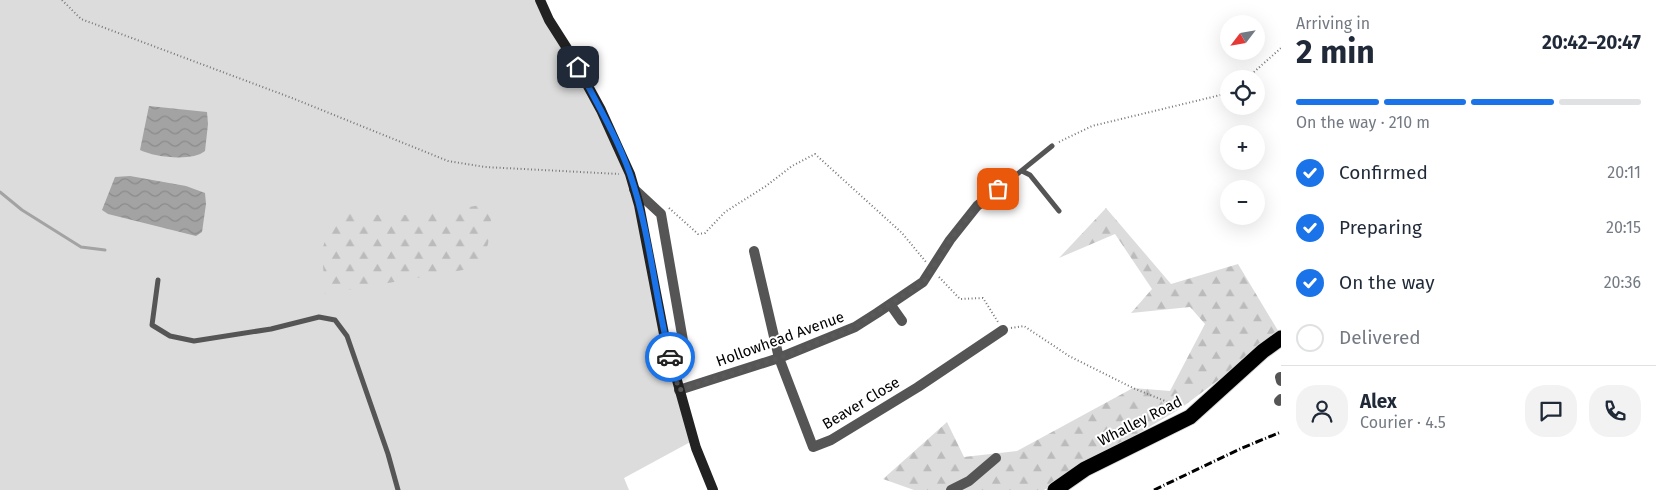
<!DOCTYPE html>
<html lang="en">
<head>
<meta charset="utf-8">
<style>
	:root { --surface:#fff; --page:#f2f2f3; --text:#1f2937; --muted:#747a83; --line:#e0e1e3; --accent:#1a73e8 }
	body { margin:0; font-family:"Fira Sans",sans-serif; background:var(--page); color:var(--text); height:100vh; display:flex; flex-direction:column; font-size:19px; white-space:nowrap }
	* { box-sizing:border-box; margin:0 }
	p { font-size:16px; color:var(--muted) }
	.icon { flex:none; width:28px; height:28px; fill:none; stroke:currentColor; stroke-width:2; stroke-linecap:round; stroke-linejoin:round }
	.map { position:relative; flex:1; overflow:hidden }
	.sheet { display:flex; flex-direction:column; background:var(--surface); width:375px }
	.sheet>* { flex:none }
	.needle { width:32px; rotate:239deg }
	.tools { position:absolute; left:1220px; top:15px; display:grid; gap:10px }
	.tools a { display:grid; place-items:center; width:45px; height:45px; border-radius:50%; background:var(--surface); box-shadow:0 5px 20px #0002; font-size:25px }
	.pin { position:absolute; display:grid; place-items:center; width:42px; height:42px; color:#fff; margin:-21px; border-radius:10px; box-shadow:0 2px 8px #0006 }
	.courier { position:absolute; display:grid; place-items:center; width:50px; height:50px; margin:-25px; border:4px solid #1a73e8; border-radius:50%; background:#fff; color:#222; box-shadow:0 1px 6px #0007 }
	.headline em { font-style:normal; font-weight:700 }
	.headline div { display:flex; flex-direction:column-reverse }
	.headline { display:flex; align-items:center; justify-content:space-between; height:85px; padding:0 15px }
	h1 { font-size:32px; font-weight:700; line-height:38px }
	.bar { display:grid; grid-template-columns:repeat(4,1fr); gap:8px 5px; align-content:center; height:60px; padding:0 15px }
	.bar i { height:6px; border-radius:4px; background:var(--line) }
	.bar .selected { background:var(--accent) }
	.bar p { grid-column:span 4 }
	.line { display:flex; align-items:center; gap:12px; padding:0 15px; border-top:1px solid var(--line) }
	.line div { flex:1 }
	.round { display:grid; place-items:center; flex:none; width:52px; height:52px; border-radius:20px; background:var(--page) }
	ol { padding:0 15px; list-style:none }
	li { display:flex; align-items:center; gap:15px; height:55px }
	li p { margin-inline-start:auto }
	li .icon { padding:5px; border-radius:50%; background:var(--accent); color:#fff; stroke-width:4 }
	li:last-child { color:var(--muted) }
	li i { width:28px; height:28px; border:2px solid var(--line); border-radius:50% }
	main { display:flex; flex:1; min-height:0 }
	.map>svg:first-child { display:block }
	.green { fill:#dcdcdc }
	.forest { fill:url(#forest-firs) }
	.water { fill:url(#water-waves) }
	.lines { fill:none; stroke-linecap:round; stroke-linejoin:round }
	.stream { stroke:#a3a3a3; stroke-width:3 }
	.highway-casing { stroke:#dbdbdb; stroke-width:17 }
	.path { stroke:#777; stroke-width:2; stroke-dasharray:1 2.5; stroke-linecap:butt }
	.lane { stroke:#555; stroke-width:5 }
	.street { stroke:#555; stroke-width:10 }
	.secondary { stroke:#222; stroke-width:10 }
	.highway { stroke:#000; stroke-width:15 }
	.rail { stroke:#000; stroke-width:3; stroke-dasharray:8 2.5 1 2.5; stroke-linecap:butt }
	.done { stroke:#595959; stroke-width:5; stroke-dasharray:0 9 }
	.route { stroke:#1a73e8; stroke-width:6 }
	.labels { text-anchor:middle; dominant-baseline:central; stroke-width:4; stroke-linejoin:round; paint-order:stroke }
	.street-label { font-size:15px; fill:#000; stroke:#fff }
</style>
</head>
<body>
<main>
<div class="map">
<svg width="1281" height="490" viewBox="0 0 1281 490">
	<defs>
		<pattern id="forest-firs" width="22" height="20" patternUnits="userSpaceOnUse" patternTransform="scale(1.25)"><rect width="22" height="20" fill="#dcdcdc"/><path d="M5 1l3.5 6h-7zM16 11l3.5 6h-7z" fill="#bbb"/></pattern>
		<pattern id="water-waves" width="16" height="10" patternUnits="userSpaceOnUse" patternTransform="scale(1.25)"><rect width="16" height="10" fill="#a3a3a3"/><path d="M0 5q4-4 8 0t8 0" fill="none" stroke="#8b8b8b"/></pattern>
	</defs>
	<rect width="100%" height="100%" fill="#fff"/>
	<path class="green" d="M0,0H540L620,150L694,440L624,478L629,490H0Z"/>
	<path class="forest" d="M493,203L488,244L480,267L325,294L322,250L335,210L381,215H420Z
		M1106,208L1171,284L1238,264L1280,334L1181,408L1044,490H914L883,479L947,422L964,457L1017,451L1133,388L1170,391L1205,324L1190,307L1131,313L1152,289L1115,234L1059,258Z"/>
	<path class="water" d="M149,106L207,112L208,124L205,151C192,162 154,157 140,150Z
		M130,176L186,186L205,193L206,204L202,232L196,236L108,214L102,210L115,177Z"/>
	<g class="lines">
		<path class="stream" d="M0,192L22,210L81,247L105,250"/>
		<defs>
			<path id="highway" d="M1055,490L1085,469L1190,417L1263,351L1281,338"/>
		</defs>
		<use href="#highway" class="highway-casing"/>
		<path class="path" d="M62,0L81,19L292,98L448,161L485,167L619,174
			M1246,79L1281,48
			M1059,142L1092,126L1229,93
			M669,208L698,234L705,233L725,212L766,186L792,166L815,154L902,233L926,262
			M939,277L960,299L983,298L998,322
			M1011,328L1024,326L1069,356L1133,388L1180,407"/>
		<path class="lane" d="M1022,171L1030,175L1059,211
			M1010,180L1052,146
			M158,280L152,325L170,336L194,341L271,329L319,317L335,320L347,336L388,454L398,490"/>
		<path class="street" d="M634,189L661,214L685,352
			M998,189L1007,199
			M754,251L779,358L813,447L831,440L918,387L1003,330
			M890,304L902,321
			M1280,377L1281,381
			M679,390L779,358L855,327L877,313L923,282L950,240L977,206L1010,180
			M1279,401L1281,399
			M951,490L969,481L996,458"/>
		<path class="secondary" d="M540,0L549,20L570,53L601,110L630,174L639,205L664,334L696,448L713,490"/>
		<use href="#highway" class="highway"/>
		<path class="rail" d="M1154,490L1242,448L1281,432"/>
	</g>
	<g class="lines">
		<path class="done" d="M670,357L679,390L779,358L855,327L876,313L924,282L950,240L977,206L998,189"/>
		<path class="route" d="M578,67C596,102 617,137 630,174C650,232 655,298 670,357"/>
	</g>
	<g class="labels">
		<g class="street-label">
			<text transform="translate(780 339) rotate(-20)">Hollowhead Avenue</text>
			<text transform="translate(861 403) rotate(-31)">Beaver Close</text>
			<text transform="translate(1140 421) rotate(-27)">Whalley Road</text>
		</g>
	</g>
</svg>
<div class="tools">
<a><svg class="needle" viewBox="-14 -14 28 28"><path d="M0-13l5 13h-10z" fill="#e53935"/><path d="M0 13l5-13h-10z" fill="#747a83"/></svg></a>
<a><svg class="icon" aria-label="locate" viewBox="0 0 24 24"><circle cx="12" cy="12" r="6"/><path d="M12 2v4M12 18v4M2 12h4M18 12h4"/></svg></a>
<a>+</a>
<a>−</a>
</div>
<div class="pin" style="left:998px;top:189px;background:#ea580c"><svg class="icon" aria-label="bag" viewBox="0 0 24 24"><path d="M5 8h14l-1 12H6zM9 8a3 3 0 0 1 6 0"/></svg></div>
<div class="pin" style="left:578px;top:67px;background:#1f2937"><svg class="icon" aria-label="home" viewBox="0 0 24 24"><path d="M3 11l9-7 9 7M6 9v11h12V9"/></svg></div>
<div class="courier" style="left:670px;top:357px"><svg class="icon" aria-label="car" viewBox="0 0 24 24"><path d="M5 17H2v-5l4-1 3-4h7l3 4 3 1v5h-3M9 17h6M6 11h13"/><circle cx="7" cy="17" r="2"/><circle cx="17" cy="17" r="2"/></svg></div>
</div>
<section class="sheet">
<div class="headline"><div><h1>2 min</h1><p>Arriving in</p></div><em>20:42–20:47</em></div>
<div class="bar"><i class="selected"></i><i class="selected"></i><i class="selected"></i><i></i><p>On the way · 210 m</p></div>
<ol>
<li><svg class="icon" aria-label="check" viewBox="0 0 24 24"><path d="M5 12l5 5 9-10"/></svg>Confirmed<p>20:11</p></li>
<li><svg class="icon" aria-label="check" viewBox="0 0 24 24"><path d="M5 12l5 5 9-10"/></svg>Preparing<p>20:15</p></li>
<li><svg class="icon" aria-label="check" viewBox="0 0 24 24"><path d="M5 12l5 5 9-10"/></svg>On the way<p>20:36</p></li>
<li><i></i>Delivered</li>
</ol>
<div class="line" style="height:90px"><a class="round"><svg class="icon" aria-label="person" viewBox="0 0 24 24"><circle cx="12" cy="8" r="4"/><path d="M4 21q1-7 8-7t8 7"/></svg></a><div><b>Alex</b><p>Courier · 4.5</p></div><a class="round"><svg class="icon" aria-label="chat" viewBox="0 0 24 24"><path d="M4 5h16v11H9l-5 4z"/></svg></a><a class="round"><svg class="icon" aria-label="phone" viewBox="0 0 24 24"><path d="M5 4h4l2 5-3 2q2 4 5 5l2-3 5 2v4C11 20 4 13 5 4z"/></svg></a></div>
</section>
</main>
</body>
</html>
